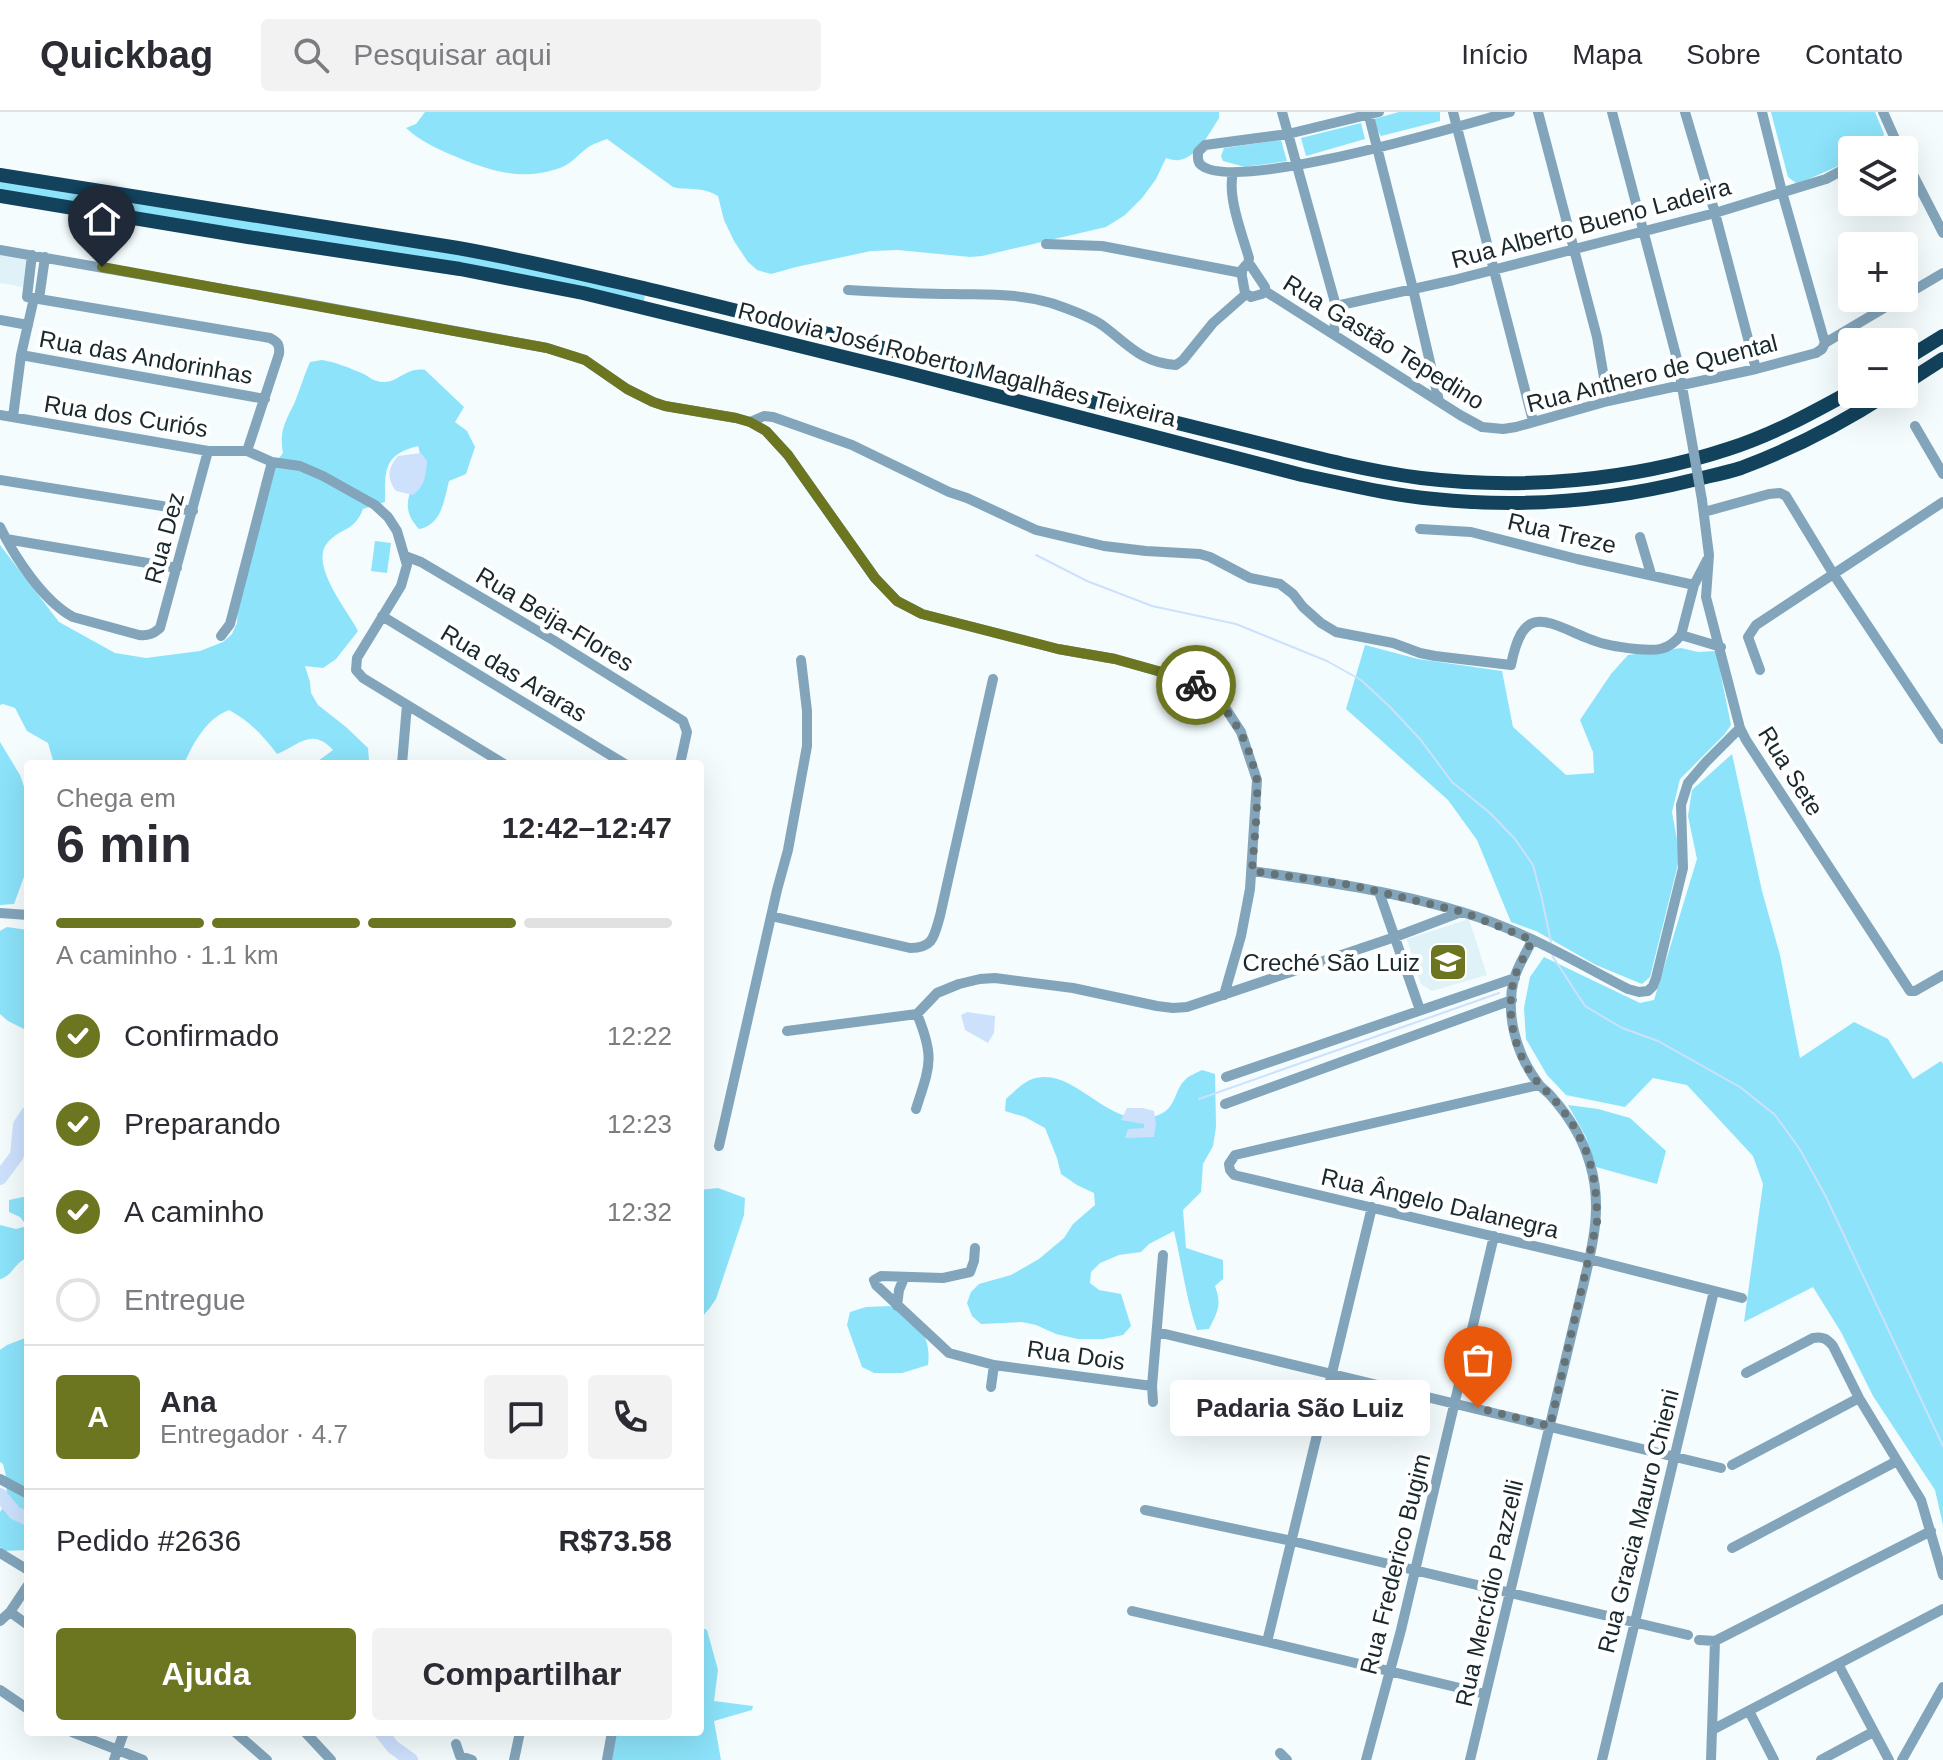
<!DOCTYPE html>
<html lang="pt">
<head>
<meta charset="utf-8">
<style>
	:root { --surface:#fff; --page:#f2f2f3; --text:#2b2b33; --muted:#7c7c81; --line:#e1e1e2; --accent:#6c7621 }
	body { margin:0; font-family:Arial,sans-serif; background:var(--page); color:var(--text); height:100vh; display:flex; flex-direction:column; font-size:30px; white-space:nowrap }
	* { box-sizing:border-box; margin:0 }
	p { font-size:26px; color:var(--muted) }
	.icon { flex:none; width:44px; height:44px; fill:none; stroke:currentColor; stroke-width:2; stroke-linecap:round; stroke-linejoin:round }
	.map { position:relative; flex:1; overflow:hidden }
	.details { position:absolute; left:24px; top:648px; width:680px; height:976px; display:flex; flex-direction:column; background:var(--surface); border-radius:8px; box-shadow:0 8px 32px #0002 }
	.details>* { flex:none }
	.buttons { position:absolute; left:1838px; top:24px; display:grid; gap:16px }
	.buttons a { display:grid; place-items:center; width:80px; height:80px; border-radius:8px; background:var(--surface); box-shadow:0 8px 32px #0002; font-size:40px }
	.pin { position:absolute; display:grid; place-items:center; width:68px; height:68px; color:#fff; margin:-82px -34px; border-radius:50% 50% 50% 0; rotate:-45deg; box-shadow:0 0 8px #0007 }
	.pin .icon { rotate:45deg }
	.courier { position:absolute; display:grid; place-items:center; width:80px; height:80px; margin:-40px; border:6px solid #6c7621; border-radius:50%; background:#fff; color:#222; box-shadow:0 2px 10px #0007 }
	.bubble { position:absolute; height:56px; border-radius:8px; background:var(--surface); box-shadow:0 8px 32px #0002; font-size:26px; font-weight:600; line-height:56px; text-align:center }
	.summary em { font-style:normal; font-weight:600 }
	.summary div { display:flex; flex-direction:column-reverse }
	.summary { display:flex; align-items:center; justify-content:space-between; height:136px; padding:0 32px }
	h1 { font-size:52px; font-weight:600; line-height:60px }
	.bar { display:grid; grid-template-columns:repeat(4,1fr); gap:12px 8px; align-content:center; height:96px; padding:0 32px }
	.bar i { height:10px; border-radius:6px; background:var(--line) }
	.bar .on { background:var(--accent) }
	.bar p { grid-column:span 4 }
	.line { display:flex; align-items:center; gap:20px; padding:0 32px; border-top:2px solid var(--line) }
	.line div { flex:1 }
	.round { display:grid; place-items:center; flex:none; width:84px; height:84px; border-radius:8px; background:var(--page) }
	ol { padding:0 32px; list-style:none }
	li { display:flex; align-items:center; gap:24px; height:88px }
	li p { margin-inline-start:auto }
	li .icon { padding:8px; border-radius:50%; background:var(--accent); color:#fff; stroke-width:4 }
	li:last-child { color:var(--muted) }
	li i { width:44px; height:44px; border:4px solid var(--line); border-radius:50% }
	.cta { display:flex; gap:16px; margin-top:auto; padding:16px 32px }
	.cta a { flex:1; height:92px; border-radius:8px; background:var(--accent); color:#fff; font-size:32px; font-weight:600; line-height:92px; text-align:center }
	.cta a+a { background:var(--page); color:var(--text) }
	header { display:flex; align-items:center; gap:48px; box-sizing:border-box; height:112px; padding:0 40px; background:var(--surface); border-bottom:2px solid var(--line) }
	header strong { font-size:38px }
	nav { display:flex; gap:44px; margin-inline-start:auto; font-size:28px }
	.search { width:560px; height:72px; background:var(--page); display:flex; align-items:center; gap:20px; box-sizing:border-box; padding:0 28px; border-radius:8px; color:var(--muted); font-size:30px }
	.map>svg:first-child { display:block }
	.built { fill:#dff2f7 }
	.green { fill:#8ce3fa }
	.water { fill:#cde1fd }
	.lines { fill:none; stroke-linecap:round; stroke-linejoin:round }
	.stream { stroke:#cde1fd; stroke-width:2 }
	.river { stroke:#cde1fd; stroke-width:14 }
	.minor { stroke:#83a5bb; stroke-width:10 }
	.highway { stroke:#13425c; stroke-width:14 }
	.minor-bridge { stroke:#83a5bb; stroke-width:10 }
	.done { stroke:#657276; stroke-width:8; stroke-dasharray:0 14.4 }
	.route { stroke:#6c7621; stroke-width:10 }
	.labels { text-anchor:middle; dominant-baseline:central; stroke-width:8; stroke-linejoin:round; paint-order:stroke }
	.street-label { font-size:24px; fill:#18282c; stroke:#fff }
	.poi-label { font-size:24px; fill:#18282c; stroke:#fff; text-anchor:end }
</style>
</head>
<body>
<header>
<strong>Quickbag</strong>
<div class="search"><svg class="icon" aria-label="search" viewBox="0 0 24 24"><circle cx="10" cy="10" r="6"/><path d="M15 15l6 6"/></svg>Pesquisar aqui</div>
<nav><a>Início</a><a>Mapa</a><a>Sobre</a><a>Contato</a></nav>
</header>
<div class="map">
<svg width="1943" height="1648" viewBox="0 0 1943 1648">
	<rect width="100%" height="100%" fill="#f4fcfe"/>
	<path class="built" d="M0,143L27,147L23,175L0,171Z
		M1469,807L1487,863L1432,879L1421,872L1407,827Z"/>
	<path class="green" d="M425,0H1219V6C1210,20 1197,46 1179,48C1176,49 1169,47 1166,46L1156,67L1142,86L1125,103L1106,115L982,144L970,145L898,138L871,139L796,155L771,162L757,158L748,150L734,129L724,108L718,84C701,74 691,79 673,75L607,27C602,29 595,31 590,34C579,41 573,51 560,56C522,69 494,60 459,46C440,38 421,30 406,16L416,12Z
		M1399,0H1440V9L1381,24L1376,16L1374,7Z
		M1771,0H1875L1884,22C1880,40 1868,38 1852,38V48L1802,70L1796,71L1788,65Z
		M1361,11L1365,27L1306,44L1301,26Z
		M1281,28L1287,49L1245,55L1223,49L1221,44L1224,36Z
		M0,66L425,135L645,180L644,191L249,120L0,78Z
		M322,248C335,250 347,255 359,260C368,263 373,270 383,270C399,271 405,255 425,258L464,295L455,310L467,319L475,335L466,362L449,369C444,388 442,413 419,417C389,385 430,368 418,334C383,343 385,358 385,390L363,397C354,420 342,415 328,430C308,452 348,499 358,519L336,547L323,556L305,554L310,570L311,581L318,593L346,615L368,636L369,648L366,652H314L333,638C312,615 299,633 277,642C263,624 250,609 229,598C207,606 193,631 184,652H54L48,631L27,619L15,596L3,592L0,593V433L59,510L115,541L146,546L200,539L223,530L232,522L237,511L238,496L262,368L283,341C279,320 285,310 294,292C300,278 304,263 310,250Z
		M375,429L391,431L387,461L371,459Z
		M1365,533L1418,547L1502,559L1513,615L1566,663L1594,661L1593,640L1580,608L1611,562L1628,543L1681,536L1698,540L1716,539L1731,613L1724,623L1680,667L1672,700L1680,744L1650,865L1642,872L1596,853L1536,819L1511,810L1477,728L1448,688L1346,597Z
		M0,630L20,663L28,686V754L14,792L0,793Z
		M1732,642L1762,779L1780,843L1800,946L1854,910L1888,927L1913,967L1941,949L1943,952V1413L1935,1378L1873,1284L1841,1220L1813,1175L1744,1210L1763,1072L1753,1044L1687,973L1653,966L1625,995L1566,983L1547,963L1526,927L1524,896L1530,865L1544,845L1640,891L1654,888L1697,747L1688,704L1692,678Z
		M7,815L28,818V919L8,909L0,902V819Z
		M1202,958L1215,962L1216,1015L1213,1034L1203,1052L1201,1080L1183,1098L1186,1136L1223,1148V1167L1215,1174C1222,1193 1218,1199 1209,1217L1197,1218C1186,1187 1182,1152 1174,1119L1149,1132L1141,1140L1119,1143L1100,1151L1091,1160L1090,1171L1099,1178L1121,1182L1131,1214L1123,1223L1103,1227H1078L1056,1222L1036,1213L1022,1210L981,1212L972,1204L967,1191L971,1180L979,1172L1011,1163L1039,1147L1064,1126L1073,1112L1095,1093L1094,1081L1077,1073L1061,1062L1057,1046L1045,1016L1025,1005L1005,999L1006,987C1013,981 1021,972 1030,968C1074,950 1108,1021 1156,1004C1178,997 1173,978 1186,967C1190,963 1197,961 1202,958Z
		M1568,993L1598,997L1630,1006L1666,1039L1657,1072L1596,1055L1586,1025Z
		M718,1076L745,1086L744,1103L716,1187L709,1197L700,1207V1078Z
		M28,1084V1146C15,1149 13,1164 0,1167V1113L16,1117L27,1114L20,1105L9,1100V1088Z
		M891,1194C916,1208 932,1222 928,1253L902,1261H874L862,1255L847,1213L850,1200L866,1195Z
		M28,1225V1438L4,1439L0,1435V1400L7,1388L6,1364L3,1352L0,1350V1238L7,1233Z
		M700,1515L707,1518L718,1558L714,1589L753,1594L752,1598L714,1609L721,1648H610L613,1624L617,1620H700Z"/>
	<path class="water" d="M421,341L427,349C426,363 425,374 413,383L396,379C386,366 388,356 398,344Z
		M967,900L995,904L994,921L988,931L965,918L961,903Z
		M1127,996H1143L1154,999L1156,1012L1154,1025L1125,1026L1128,1017L1144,1016V1012L1121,1008Z"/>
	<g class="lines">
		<path class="stream" d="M1036,443L1087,469L1152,494L1236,512L1327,549L1361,568L1390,595L1420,627L1452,670L1490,701L1515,727L1533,753L1542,787L1551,830
			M1552,840L1553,845L1585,894L1622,916L1658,929L1740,975L1775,1003L1799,1036L1825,1083L1943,1334
			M1199,987L1499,881"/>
		<path class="river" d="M0,1066L17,1043L20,1013L28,1001
			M0,1383L15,1401L28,1407
			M381,1620L393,1635L411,1648"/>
		<path class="minor" d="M1282,0L1336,194L1334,222
			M1368,0L1413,177L1439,289
			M1379,0L1288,22L1205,33L1198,40C1198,45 1197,48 1200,52C1229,84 1465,12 1510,0
			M1453,0L1533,309
			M1538,0L1597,225L1608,289
			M1612,0L1677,247L1690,319
			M1685,0L1715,101L1756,257
			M1762,0L1782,80L1825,231
			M1883,0L1900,38
			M1882,38L1897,31
			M1904,45L1943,121
			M1233,61C1227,84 1242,122 1249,146L1248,153
			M1046,132L1102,134L1242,161
			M0,138L303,191L547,236L585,248L627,277L653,290L665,294L736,306L750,310L766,319L788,343L875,466L897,489L922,502L953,510L1058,537L1115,547L1179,565L1206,579L1226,597L1241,620L1257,668L1250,777L1241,824L1224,883
			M32,143L27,185L270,226C278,230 280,233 279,242L247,339
			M1246,153L1251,154L1265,175V179L1262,182L1251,185L1245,181L1241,159Z
			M848,178C883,180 918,182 953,182C988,183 1016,181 1051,191C1068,197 1087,203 1102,213C1128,232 1141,251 1176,253L1183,248L1213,211L1246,182
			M1265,179L1460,303L1482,315L1503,317L1516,315L1608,289L1756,257L1816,241L1822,237L1825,231L1901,186
			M1904,184L1943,161
			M39,187L45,145
			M1336,194L1454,168L1715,101L1826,67L1852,53
			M0,208L28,213
			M21,243L265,287
			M0,303L208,339H247L272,350L300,354L323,364L375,393L388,405L397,419L407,453L401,474L357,546L356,558L363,566L504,652
			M13,305L21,243L34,186
			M750,310L764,304L773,305L852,333L949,380L967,386L1036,418L1104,434L1146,439L1200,442L1210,445L1250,466L1280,472L1293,482L1303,495L1321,511L1336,520L1393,531L1420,541L1435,544L1511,553C1523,492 1544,508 1587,526C1603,533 1619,535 1636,537C1656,539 1668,539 1681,523L1721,535
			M1915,314L1943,362
			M0,368L193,399
			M1702,388L1709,443L1706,485L1740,616L1746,628L1910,879H1915L1943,863
			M1704,400L1769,382L1780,381L1786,384L1834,463L1943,627
			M0,415C14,444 43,489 73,505L139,523C148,524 153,522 160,516L208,339
			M1420,417L1471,420L1577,447L1694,473
			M1640,425L1651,462
			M6,427L177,456
			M405,444L421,450L553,528L683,609L687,620L680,652
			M382,504L625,652
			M1681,523L1694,473L1707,448
			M221,524L230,512L272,350
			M1760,558L1748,525L1756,513L1943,390
			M402,652L407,593
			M1252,759C1322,769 1393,779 1462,800C1520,817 1574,849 1628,877L1639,880L1648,879L1653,874L1656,866L1683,756L1681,693L1688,671L1706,650L1740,616
			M1379,780L1420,898
			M0,801L28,803
			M771,804L910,836C934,836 934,824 940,804L993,567
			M787,919L917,902L937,881L959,872L980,867L995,866L1073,876L1157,894L1173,896L1187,895L1395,825L1461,800
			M1226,965L1515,866
			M1539,973L1235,1043L1229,1052L1230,1058L1234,1063L1589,1147L1742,1186
			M1225,992L1512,888
			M916,997C930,953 935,946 917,902
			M719,1034L777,778L788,738L807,634V599L801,548
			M975,1136L974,1149L970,1160L943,1166L881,1164L874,1168L876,1173L949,1241L994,1253L1152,1274
			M897,1194L899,1178L904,1166
			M1157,1220L1721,1356
			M1746,1261L1813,1226C1823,1224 1827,1227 1833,1234L1859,1286L1921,1388L1943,1463
			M991,1275L994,1253
			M1153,1290L1152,1274L1163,1143
			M1732,1353L1859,1286
			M0,1367L28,1382
			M1145,1398L1292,1429L1688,1523
			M1732,1436L1897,1349
			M0,1441L28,1458
			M1132,1499L1267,1530L1485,1582
			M10,1500L28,1513
			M0,1509L10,1500L28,1473
			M1699,1528L1715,1529L1931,1419
			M1267,1530L1372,1095
			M1838,1552L1889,1648
			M0,1578L28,1597
			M1749,1599L1774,1648
			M1712,1618L1943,1497
			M72,1620L143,1648
			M235,1620L267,1648
			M305,1620L331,1648
			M456,1632L460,1644L472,1648
			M1280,1641L1287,1648
			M114,1648L124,1620
			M514,1648L520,1620
			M607,1648L612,1620
			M1366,1648L1401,1518L1494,1124
			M1470,1648L1585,1166C1594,1128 1602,1091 1590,1052C1583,1027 1568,1003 1551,984C1547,979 1541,976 1538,971C1516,942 1505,902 1514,867C1518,853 1527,840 1532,828
			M1602,1648L1714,1179
			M1711,1648L1715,1529
			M1821,1648L1873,1620
			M1902,1648L1943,1575"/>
		<path class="highway" d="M0,63L458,136C525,148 591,164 656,179C794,212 931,249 1069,284C1135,300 1200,317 1266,333C1317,346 1368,359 1421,366C1522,378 1631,369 1728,337C1772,323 1812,301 1852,279
			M0,84L248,125L460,157L583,181L905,260L1302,363C1345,372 1389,383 1434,387C1520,396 1609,389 1693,368C1709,364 1726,361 1741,356C1792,337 1842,311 1887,282
			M1904,248L1943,224
			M1904,272L1943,247"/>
		<path class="minor-bridge" d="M1690,319L1702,388"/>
	</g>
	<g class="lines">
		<path class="done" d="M1196,573C1226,591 1244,620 1253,653C1255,659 1257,665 1257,671C1258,700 1254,730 1252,759L1351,773L1463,800L1532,828C1527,840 1518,854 1514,867C1505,903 1515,944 1539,972C1543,977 1548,980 1552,985C1563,998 1573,1011 1580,1026C1594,1052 1597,1081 1597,1110L1550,1314L1478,1296"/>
		<path class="route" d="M102,155L547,236L585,248L627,277L653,290L665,294L736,306L750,310L766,319L788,343L875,466L897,489L922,502L1058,537L1115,547L1179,565L1196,573"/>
	</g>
	<defs>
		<symbol id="school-square" viewBox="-11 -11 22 22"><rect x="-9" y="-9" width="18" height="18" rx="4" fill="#6c7621" stroke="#fff"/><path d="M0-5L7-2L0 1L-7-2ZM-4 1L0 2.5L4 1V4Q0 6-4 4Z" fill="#fff"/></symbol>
	</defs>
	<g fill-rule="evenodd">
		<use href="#school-square" x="1426" y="828" width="44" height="44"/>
	</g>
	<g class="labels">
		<g class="street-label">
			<text transform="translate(1591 111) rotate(-15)">Rua Alberto Bueno Ladeira</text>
			<text transform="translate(1384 230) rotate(32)">Rua Gastão Tepedino</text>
			<text transform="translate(146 245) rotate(10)">Rua das Andorinhas</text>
			<text transform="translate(957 252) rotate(14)">Rodovia José Roberto Magalhães Teixeira</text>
			<text transform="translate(1652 261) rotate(-14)">Rua Anthero de Quental</text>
			<text transform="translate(126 304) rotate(9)">Rua dos Curiós</text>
			<text transform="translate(1562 421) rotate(13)">Rua Treze</text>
			<text transform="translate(164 426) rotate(-75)">Rua Dez</text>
			<text transform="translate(555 507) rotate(31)">Rua Beija-Flores</text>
			<text transform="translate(514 561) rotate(31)">Rua das Araras</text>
			<text transform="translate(1791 659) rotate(58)">Rua Sete</text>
			<text transform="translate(1440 1091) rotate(13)">Rua Ângelo Dalanegra</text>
			<text transform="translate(1076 1243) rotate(8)">Rua Dois</text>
			<text transform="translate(1638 1409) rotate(-76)">Rua Gracia Mauro Chieni</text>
			<text transform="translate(1395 1452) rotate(-76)">Rua Frederico Bugim</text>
			<text transform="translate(1489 1481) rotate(-77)">Rua Mercídio Pazzelli</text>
		</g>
		<g class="poi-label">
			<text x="1420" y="850">Creché São Luiz</text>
		</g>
	</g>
</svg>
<div class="buttons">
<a><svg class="icon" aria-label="layers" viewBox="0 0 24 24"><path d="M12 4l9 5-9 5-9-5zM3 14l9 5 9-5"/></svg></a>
<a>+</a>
<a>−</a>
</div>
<div class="pin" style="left:1478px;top:1296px;background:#ea580c"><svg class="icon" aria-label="bag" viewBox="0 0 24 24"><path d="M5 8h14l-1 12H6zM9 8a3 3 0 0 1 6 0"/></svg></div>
<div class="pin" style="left:102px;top:155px;background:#1f2937"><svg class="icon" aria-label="home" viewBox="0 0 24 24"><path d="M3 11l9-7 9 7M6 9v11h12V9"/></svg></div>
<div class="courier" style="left:1196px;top:573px"><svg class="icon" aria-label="bike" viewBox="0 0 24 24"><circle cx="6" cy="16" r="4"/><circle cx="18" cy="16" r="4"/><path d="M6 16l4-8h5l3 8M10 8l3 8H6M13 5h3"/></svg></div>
<div class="bubble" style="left:1170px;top:1268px;width:260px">Padaria São Luiz</div>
<section class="details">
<div class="summary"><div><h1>6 min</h1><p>Chega em</p></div><em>12:42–12:47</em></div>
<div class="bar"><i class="on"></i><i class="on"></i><i class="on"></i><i></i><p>A caminho · 1.1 km</p></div>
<ol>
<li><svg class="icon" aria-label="check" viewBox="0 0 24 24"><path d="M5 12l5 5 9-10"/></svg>Confirmado<p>12:22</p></li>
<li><svg class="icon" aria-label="check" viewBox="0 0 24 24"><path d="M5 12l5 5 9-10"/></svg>Preparando<p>12:23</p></li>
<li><svg class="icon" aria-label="check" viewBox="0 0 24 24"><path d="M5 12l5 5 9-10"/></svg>A caminho<p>12:32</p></li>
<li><i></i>Entregue</li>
</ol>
<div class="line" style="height:144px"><b class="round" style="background:var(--accent);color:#fff">A</b><div><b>Ana</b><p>Entregador · 4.7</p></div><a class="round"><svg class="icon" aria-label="chat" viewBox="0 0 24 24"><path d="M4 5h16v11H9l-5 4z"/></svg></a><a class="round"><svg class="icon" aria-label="phone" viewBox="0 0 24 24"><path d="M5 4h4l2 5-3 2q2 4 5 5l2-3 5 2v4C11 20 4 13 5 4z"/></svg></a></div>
<div class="line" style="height:104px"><div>Pedido #2636</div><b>R$73.58</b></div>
<div class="cta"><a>Ajuda</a><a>Compartilhar</a></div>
</section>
</div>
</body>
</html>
